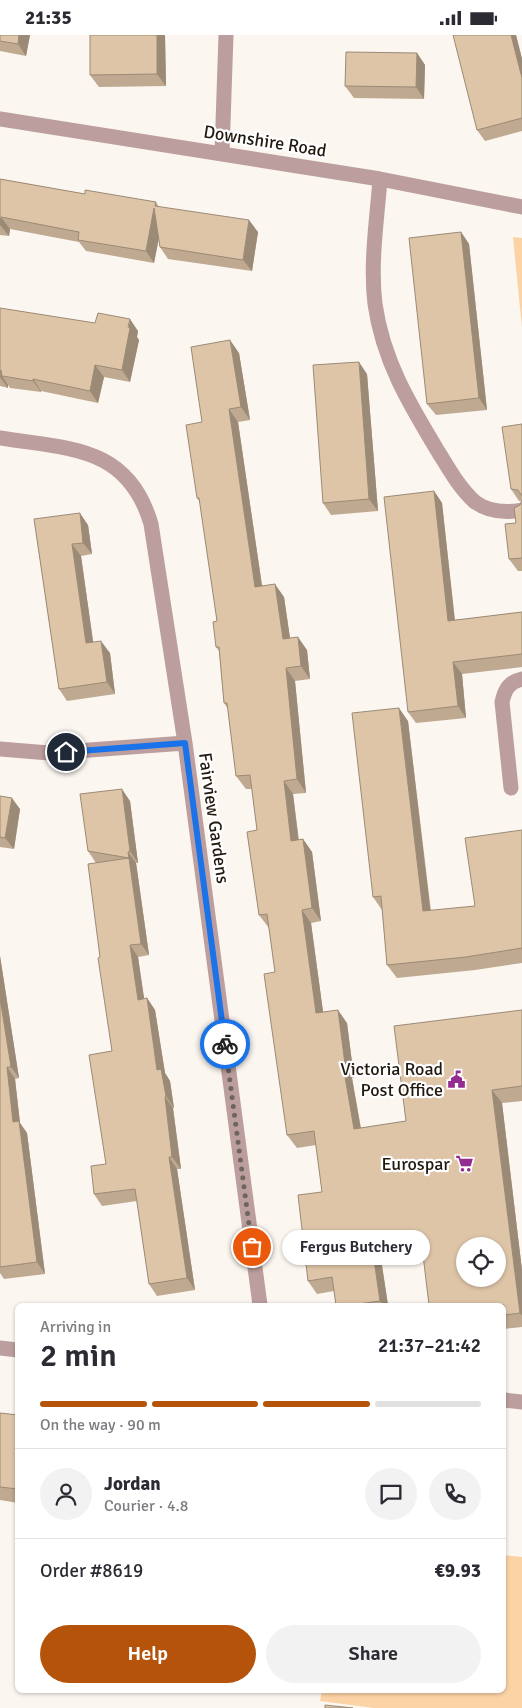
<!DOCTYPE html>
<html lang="en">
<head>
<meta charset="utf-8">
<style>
	:root { --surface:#fff; --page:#f2f2f3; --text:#2b2b33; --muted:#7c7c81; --line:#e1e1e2; --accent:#b45309 }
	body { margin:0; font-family:Signika,sans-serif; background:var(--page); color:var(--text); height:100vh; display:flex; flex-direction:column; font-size:19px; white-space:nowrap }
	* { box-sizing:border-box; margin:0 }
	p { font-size:16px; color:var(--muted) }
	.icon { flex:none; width:28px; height:28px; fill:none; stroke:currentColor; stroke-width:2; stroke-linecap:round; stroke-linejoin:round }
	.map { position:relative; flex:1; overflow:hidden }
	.sheet { position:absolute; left:15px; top:1268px; width:491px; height:390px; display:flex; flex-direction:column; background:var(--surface); border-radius:8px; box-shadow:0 1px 4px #0004 }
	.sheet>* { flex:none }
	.buttons { position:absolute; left:456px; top:1202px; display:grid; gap:10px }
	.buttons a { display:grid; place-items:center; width:50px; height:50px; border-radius:50%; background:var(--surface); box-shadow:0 1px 4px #0004; font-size:25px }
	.pin { position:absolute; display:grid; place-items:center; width:42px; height:42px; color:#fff; margin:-21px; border:2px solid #fff; border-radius:50%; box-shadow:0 1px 5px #0007 }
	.courier { position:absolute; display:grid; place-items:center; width:50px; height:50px; margin:-25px; border:4px solid #1a73e8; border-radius:50%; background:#fff; color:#222; box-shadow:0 1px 6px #0007 }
	.bubble { position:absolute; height:35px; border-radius:18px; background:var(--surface); box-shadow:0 1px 4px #0004; font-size:16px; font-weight:600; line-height:35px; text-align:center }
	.overview em { font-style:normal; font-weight:600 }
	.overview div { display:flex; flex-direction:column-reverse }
	.overview { display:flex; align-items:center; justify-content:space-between; height:85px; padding:0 25px }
	h1 { font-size:32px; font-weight:600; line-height:38px }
	.bar { display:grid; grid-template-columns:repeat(4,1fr); gap:8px 5px; align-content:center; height:60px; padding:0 25px }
	.bar i { height:6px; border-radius:4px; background:var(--line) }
	.bar .active { background:var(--accent) }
	.bar p { grid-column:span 4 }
	.line { display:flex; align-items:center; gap:12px; padding:0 25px; border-top:1px solid var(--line) }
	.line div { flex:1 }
	.round { display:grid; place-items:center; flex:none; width:52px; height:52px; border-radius:26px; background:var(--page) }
	.button { display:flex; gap:10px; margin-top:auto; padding:10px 25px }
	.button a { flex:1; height:58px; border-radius:30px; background:var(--accent); color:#fff; font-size:20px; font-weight:600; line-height:58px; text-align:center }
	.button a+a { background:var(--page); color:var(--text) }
	.status { display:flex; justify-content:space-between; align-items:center; height:35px; padding:0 25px; background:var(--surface); direction:ltr }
	.status svg { height:14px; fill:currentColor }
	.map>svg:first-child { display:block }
	.grass { fill:#fcd3a5 }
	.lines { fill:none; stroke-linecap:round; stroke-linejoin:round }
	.minor { stroke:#bd9e9e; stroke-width:15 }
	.wall { fill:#bfa990 }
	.shaded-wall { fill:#9b8a76 }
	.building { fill:#dec5a8; stroke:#9b8a76; fill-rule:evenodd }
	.done { stroke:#6e665d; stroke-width:5; stroke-dasharray:0 9 }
	.route { stroke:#1a73e8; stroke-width:6 }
	.labels { text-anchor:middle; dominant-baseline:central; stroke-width:4.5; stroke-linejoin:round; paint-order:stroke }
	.street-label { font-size:18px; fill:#22190e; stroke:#fff }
	.poi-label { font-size:18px; fill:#22190e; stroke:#fff; text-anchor:end }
</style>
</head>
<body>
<div class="status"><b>21:35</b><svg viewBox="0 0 49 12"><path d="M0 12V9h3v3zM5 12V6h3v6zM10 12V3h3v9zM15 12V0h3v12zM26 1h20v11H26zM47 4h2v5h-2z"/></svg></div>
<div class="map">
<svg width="522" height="1673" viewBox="0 0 522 1673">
	<rect width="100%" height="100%" fill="#fbf6f0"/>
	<path class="grass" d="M513,202L522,203V293Z
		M504,1520L522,1522V1673H374L320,1666L322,1655H504Z"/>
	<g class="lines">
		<path class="minor" d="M0,84L380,144L522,172
			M222,118L226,0
			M380,144C377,185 370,228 375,269C383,326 410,370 439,418C449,434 460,454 475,467C489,477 506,478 522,475
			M0,403C68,414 128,410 151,489L185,708L260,1270
			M0,714L49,718L185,708
			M511,753L502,667C505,654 509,647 522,644
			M0,1313L18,1315
			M504,1365L522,1367"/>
	</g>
	<path class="wall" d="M0,0H30L26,21L0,16Z
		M90,0H165L166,51L99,52L90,40Z
		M516,0L522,24V96L485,106L477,95Z
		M417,18L425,30L424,64L354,63L345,51Z
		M0,144L85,159L156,167L159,172L258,197L252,236L168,224L160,212L159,204L154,228L86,216L79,207L10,194L9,201L0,200Z
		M461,197L469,209L487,375L436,380L427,369Z
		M0,273L138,296L137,302L139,305L130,347L104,342L98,368L41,356V357L10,353L8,350V353L0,351Z
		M239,318L250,385L238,387L262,550L284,562L290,603L307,615L310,644L295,646L306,758L293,759L299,805L303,804L312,817L321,886L311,888L323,977L347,988L354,1043H352L361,1093L406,1086L522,975V1066L502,1068L522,1235V1292L504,1294V1270L422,1217L381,1224L388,1270H336L334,1256L317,1259L308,1246L322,1157L316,1110L297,1113L287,1100L275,937L269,893L259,880L257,795L252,754H246L236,741L228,674L224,668L219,616L216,612L217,586L200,467L197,463L202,387Z
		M367,339L378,476L331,480L323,468Z
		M522,389V536H518L509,524L516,488L521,466H519L511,454Z
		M434,456L442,468L455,585L522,577V632L462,639L466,683L416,688L408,677Z
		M34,484L88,490L92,519L81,521L93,607L110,618L115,659L67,666L59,654Z
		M408,686L431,876L475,871L522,795V928L475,935L397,943L387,930L382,875L373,862Z
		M0,761L20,774L14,814L0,812Z
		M130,766L138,828H136L137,834L149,920L138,922L144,964L147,963L155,975L165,1038L170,1046L174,1073H173L181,1134H177L195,1255L157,1261L149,1249L137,1166L102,1171L94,1159L106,1129L112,1016L100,922L96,828L88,816Z
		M0,921L19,1043L15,1044L20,1088L27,1098L45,1239L4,1244L0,1238Z
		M0,1378L18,1380V1468L0,1465Z"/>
	<path class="shaded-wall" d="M19,0H30L26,21L18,9Z
		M157,0H165L166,51L157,39Z
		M511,0H516L522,24V43Z
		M417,18L425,30L424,64L416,52Z
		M154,173L162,185L154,228L146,216Z
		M1,182L10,194L9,201L0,190Z
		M249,185L258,197L252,236L243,225Z
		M461,197L469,209L487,375L479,363Z
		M130,284L138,296L137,302L139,305L130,347L122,335Z
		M230,305L239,318L250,385L241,372Z
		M359,327L367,339L378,476L369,464Z
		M95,330L104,342L98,368L90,356Z
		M1,335L2,341L8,350V353L0,342Z
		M33,344L41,356V357L33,346Z
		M229,374L238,387L264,565L255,552Z
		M434,456L442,468L456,597L448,586Z
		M80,478L88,490L92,519L83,508Z
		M72,509L81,521L95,620L86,608Z
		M275,549L284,562L292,617L283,604Z
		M298,602L307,615L310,644L301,631Z
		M101,606L110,618L115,659L107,647Z
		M453,627L462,639L466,683L458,671Z
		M286,633L295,646L306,758L297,744Z
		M399,673L408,686L432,890L423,876Z
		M284,746L293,759L300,819L291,806Z
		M122,754L130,766L138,828L130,816Z
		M12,763L20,774L14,814L5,803Z
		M303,804L312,817L321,886L312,873Z
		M128,817L136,828L137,835L129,823Z
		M129,823L137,835L149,920L141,909Z
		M302,875L311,888L325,991L316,978Z
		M130,910L138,922L146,976L138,965Z
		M0,921L19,1043L11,1032L0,963Z
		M147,963L155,975L165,1038L170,1046L174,1073L166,1061L157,1035Z
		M338,975L347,988L354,1043L345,1029Z
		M343,1030L352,1043L363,1107L354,1094Z
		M7,1032L15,1044L20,1088L27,1098L45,1239L37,1227L13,1087Z
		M492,1055L502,1068L522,1235V1281L520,1278Z
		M165,1062L173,1073L181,1134L172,1122Z
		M169,1122L177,1134L195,1255L187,1243Z
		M372,1211L381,1224L388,1270H383L380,1266Z"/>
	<path class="building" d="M0,0H19L18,9L0,6Z
		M90,0H157V39L90,40Z
		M453,0H511L522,43V83L477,95Z
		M346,17L417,18L416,52L345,51Z
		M0,144L85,159V155L156,167L155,171L249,185L243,225L160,212L154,173L146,216L78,205L79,197L1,182L0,190Z
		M461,197L479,363L427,369L409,203Z
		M0,273L95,288L98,278L130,284L128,292L130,293L122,335L95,330L90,356L33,344V346L2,341L1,335L0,339Z
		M230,305L241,372L229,374L255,552L275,549L283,604L298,602L301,631L286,633L297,744L284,746L291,806L303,804L312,873L302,875L316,978L338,975L345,1029L343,1030L354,1094L406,1086L394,991L522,975V1051L492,1055L520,1278L504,1280V1270H429L421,1203L372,1211L380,1266L351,1270H336L332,1242L308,1246L298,1160L322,1157L314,1096L287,1100L264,939L275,937L267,879L259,880L247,797L257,795L250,740L236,741L227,668H224L219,612H216L213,587L217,586L199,463H197L186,390L202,387L191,312ZM465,1211H498V1244H465Z
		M359,327L369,464L323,468L313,330Z
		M522,389V461L518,455L511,454L502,392Z
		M434,456L448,586L522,577V619L453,627L458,671L408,677L384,462Z
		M522,465V523L509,524L505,489L516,488L514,473L520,470Z
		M80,478L83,508L72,509L86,608L101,606L107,647L59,654L34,484Z
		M399,673L423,876L475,871L465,803L522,795V913L466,922L387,930L381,861L373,862L352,678Z
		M122,754L130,816L128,817L129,823L88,816L80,759Z
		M0,761L12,763L5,803L0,802Z
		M129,823L141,909L130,910L138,965L147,963L157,1035L161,1034L166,1061L165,1062L172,1122H169L187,1243L149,1249L135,1154L94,1159L91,1131L106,1129L89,1020L112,1016L98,923L100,922L88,829Z
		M0,963L11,1032H7L13,1087L19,1086L37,1227L0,1232Z
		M0,1378L18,1380V1454L0,1452Z
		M325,1670L353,1673H325Z"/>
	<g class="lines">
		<path class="done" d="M225,1009L252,1212"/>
		<path class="route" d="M66,717L185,708L225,1009"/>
	</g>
	<defs>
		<symbol id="civic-bare" viewBox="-9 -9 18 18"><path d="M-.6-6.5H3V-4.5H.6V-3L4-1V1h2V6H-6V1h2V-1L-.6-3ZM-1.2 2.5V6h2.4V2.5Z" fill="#932c91" stroke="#fff" stroke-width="2.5" paint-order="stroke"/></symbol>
		<symbol id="supermarket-bare" viewBox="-9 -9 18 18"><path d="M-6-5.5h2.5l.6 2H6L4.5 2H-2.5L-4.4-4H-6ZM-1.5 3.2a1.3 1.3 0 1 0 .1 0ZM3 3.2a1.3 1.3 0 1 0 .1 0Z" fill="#932c91" stroke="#fff" stroke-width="2.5" paint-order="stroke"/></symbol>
	</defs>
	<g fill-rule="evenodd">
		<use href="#civic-bare" x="444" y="1032" width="25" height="25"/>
		<use href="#supermarket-bare" x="452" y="1116" width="25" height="25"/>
	</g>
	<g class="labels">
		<g class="street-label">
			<text transform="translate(265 106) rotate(9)">Downshire Road</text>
			<text transform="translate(214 783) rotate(82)">Fairview Gardens</text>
		</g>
		<g class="poi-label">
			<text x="443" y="1034">Victoria Road<tspan x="443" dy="21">Post Office</tspan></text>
			<text x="450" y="1129">Eurospar</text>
		</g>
	</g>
</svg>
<div class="buttons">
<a><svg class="icon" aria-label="locate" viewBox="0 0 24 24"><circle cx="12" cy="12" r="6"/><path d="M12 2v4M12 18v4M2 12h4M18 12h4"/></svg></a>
</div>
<div class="pin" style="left:252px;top:1212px;background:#ea580c"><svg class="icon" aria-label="bag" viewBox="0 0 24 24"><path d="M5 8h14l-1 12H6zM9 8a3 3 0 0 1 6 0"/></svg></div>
<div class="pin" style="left:66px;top:717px;background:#1f2937"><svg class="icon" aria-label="home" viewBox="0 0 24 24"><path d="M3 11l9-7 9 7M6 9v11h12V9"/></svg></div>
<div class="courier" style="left:225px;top:1009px"><svg class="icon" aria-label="bike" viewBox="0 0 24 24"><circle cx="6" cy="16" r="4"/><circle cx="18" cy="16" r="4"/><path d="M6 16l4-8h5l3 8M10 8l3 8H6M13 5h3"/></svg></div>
<div class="bubble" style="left:282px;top:1195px;width:148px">Fergus Butchery</div>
<section class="sheet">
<div class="overview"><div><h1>2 min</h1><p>Arriving in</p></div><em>21:37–21:42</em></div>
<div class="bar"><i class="active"></i><i class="active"></i><i class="active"></i><i></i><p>On the way · 90 m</p></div>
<div class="line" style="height:90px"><a class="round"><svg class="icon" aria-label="person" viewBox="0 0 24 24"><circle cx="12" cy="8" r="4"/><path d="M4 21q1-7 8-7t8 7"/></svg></a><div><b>Jordan</b><p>Courier · 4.8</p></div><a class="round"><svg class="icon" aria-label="chat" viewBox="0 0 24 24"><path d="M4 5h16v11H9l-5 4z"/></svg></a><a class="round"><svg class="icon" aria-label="phone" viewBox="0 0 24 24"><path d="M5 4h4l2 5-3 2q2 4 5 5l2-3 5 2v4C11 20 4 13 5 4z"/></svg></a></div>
<div class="line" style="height:65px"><div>Order #8619</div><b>€9.93</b></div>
<div class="button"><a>Help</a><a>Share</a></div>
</section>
</div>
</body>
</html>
